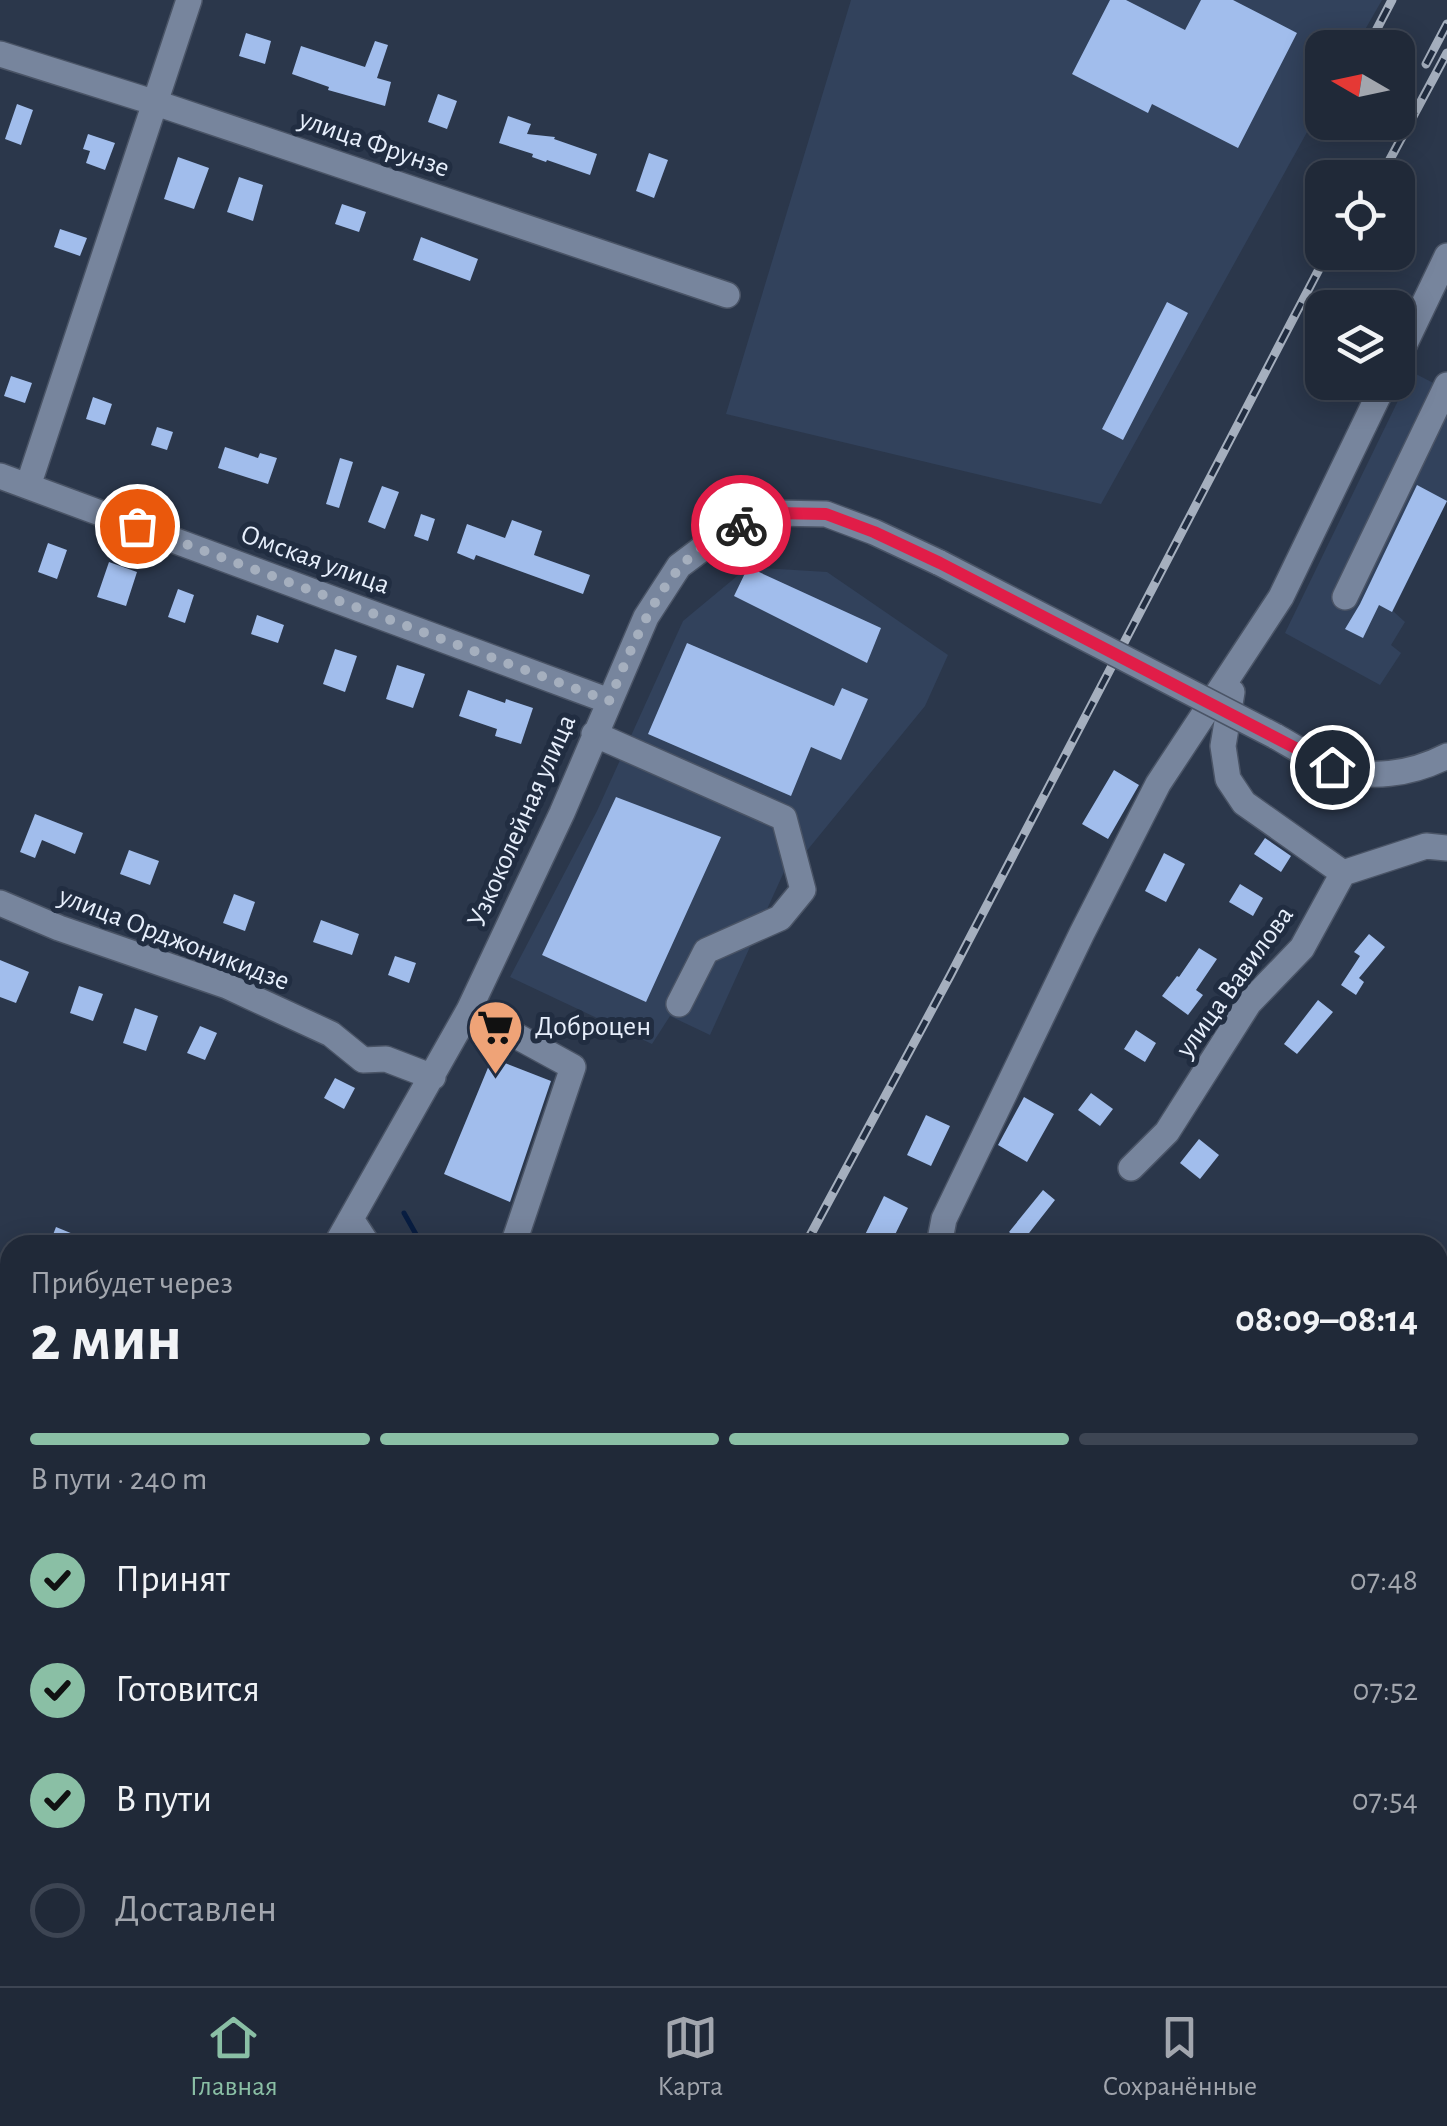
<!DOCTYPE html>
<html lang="ru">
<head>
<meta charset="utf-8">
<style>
	:root { --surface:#202938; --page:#2d3543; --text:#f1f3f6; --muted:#a2a6ae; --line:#3d4553; --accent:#8abfa5 }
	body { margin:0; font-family:"Alegreya Sans",sans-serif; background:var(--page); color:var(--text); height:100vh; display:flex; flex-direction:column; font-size:38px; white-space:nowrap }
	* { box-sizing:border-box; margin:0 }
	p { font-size:32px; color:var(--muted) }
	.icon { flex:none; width:55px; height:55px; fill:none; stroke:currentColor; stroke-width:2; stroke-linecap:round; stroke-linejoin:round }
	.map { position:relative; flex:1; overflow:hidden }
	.drawer { position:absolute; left:0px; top:1235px; width:1448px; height:752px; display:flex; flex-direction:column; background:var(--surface); border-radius:30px 30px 0 0; box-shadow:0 5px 25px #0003,0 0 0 2px var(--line) }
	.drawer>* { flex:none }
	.needle { width:65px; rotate:279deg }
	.fabs { position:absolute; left:1305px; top:30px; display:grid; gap:20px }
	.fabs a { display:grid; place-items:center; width:110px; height:110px; border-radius:20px; background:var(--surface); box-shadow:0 5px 25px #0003,0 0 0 2px var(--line); font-size:50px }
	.pin { position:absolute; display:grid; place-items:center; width:85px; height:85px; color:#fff; margin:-42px; border:5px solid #fff; border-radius:50%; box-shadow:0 2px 10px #0007 }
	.courier { position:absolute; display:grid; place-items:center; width:100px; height:100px; margin:-50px; border:8px solid #e11d48; border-radius:50%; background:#fff; color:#222; box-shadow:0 2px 12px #0007 }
	.headline em { font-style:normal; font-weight:700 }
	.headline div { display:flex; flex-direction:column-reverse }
	.headline { display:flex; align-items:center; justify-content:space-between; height:170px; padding:0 30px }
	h1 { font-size:65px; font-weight:700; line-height:75px }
	.bar { display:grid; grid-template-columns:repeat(4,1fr); gap:15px 10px; align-content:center; height:120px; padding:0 30px }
	.bar i { height:12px; border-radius:8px; background:var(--line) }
	.bar .current { background:var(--accent) }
	.bar p { grid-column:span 4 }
	ol { padding:0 30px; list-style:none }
	li { display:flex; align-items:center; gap:30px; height:110px }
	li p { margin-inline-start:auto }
	li .icon { padding:10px; border-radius:50%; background:var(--accent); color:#111; stroke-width:4 }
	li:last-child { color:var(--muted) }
	li i { width:55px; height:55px; border:5px solid var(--line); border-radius:50% }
	.menu { display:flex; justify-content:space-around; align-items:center; height:140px; border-top:2px solid var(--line); background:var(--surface); font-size:28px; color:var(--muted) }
	.menu a { display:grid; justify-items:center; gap:5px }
	.menu .current { color:var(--accent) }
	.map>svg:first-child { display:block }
	.built { fill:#32425c }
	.green { fill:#455b80 }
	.forest { fill:#4c658f }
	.water { fill:#081d41 }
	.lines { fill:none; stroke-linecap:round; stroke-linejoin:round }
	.stream { stroke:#081d41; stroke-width:5 }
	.building { fill:#a1bdec }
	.minor-casing { stroke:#4a5466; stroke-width:28 }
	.minor { stroke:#77859d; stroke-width:25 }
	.rail-casing { stroke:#a5afbe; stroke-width:9 }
	.rail { stroke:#212d41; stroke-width:5; stroke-dasharray:15; stroke-linecap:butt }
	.minor-bridge-casing { stroke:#4a5466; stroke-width:28; stroke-linecap:butt }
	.minor-bridge { stroke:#77859d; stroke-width:25 }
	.done { stroke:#a5afbe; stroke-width:10; stroke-dasharray:0 18 }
	.route { stroke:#e11d48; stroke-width:12 }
	.labels { text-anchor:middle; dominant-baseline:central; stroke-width:10; stroke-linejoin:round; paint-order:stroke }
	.street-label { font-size:28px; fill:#e7effc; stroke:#212d41 }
	.poi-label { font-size:28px; fill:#e7effc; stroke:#212d41; text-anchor:start }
</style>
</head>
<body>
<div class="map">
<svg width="1447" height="1986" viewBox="0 0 1447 1986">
	<rect width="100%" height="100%" fill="#2b374b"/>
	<path class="built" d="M851,0H1382L1355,47L1322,48V105L1101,504L726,414Z
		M1412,372L1447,390V501L1393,611L1405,622L1391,645L1401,653L1380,685L1285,633Z
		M748,567L827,572L948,655L925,706L805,853L788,863L710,1035L670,1016L652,1044L510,977L597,811L683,621Z"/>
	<path class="green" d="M794,1978H1321L1332,1986H793Z"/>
	<path class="forest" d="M597,1978H784L783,1986H593Z"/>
	<path class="water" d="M1447,1582V1770H1438V1590Z
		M467,1978H596L591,1986H464Z"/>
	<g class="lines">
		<path class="stream" d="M404,1213L422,1245"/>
	</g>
	<path class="building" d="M1110,0H1126L1185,30L1201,0H1233L1297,33L1238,148L1152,104L1148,113L1072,74Z
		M246,33L271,41L265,64L239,56Z
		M375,41L388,45L377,78L391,82L385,106L328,90L329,87L292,74L301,46L365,67Z
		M438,94L457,101L447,129L428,122Z
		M17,104L33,110L21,145L5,139Z
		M508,116L531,124L527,134L555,137L554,139L597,154L590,175L547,160L546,162L532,157L533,154L499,143Z
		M88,134L115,143L105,170L86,163L90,151L83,149Z
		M649,153L668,160L654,198L636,191Z
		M178,157L209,168L194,209L164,199Z
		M239,177L263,185L253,221L227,212Z
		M342,204L366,212L359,232L335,224Z
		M60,229L87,238L80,256L54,247Z
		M421,237L478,259L470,281L413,260Z
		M1167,302L1188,313L1123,440L1102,429Z
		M11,376L32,383L25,403L4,396Z
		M93,397L112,404L105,425L86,419Z
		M157,427L173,432L167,450L151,445Z
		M225,447L258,458L260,453L277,458L268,484L218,468Z
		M340,458L353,462L339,508L326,504Z
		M1417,485L1447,501L1392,612L1379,605L1363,638L1345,629L1360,604Z
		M382,486L399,492L385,529L368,522Z
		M421,514L435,519L428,541L414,536Z
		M512,520L542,531L534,555L590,575L583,594L476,555L474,560L457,553L467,524L505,538Z
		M48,543L67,550L57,579L38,572Z
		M109,562L137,572L126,606L97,597Z
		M748,567L881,628L867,663L734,596Z
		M178,589L194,595L185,623L168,617Z
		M257,615L284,625L278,643L251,634Z
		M687,643L834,706L842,688L868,699L841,760L811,747L791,796L648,734Z
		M335,649L357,656L345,692L323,684Z
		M397,665L425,674L413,708L386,699Z
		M468,690L505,703L506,699L533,708L521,744L495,736L497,729L459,716Z
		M1114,770L1139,785L1108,839L1082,824Z
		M616,797L721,837L646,1002L542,955Z
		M35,814L83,833L75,854L42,840L35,858L20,852Z
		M1265,838L1291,856L1281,872L1254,854Z
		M129,850L159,861L150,885L120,874Z
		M1164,853L1185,864L1166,902L1145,891Z
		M1240,884L1263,898L1253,916L1229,902Z
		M234,894L255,902L245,931L223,923Z
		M321,920L359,934L352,955L313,942Z
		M1369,934L1385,947L1359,978L1364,982L1356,995L1341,985L1360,956L1354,952Z
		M1199,948L1217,959L1196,990L1203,995L1188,1015L1162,996L1177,976L1179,977Z
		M395,956L416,963L409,983L388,975Z
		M0,960L29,972L16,1003L0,997Z
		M79,986L103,994L93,1021L70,1013Z
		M1318,1000L1333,1012L1297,1054L1284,1044Z
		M135,1008L158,1016L146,1051L123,1043Z
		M200,1026L217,1033L205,1060L187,1053Z
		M1136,1030L1156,1043L1145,1062L1124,1049Z
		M492,1058L551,1081L510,1202L444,1174Z
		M335,1078L355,1088L344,1109L324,1098Z
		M1091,1093L1113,1109L1100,1126L1078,1110Z
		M1024,1097L1054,1114L1027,1162L998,1145Z
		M926,1115L950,1126L931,1166L907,1155Z
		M1199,1139L1219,1155L1200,1179L1180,1163Z
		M1043,1190L1055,1200L1022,1242L1009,1232Z
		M884,1196L908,1208L890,1245H860Z
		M56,1227L100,1245H49Z"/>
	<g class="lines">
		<defs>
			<path id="minor" d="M0,54L156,103L727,295
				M1398,358L1447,256
				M0,476L609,701
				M28,486L189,0
				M1345,597L1447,385
				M1232,692L1223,746L1228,779L1244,803L1343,873L1426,846L1447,848
				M594,734L784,818L803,890L780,918L706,951L679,1004
				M1275,736C1293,746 1312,759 1331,766C1368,781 1412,774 1447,756
				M0,903L59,928L227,986L331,1034L363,1060L386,1059L433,1077
				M469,1010L573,1067L513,1245
				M1131,1168L1167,1132L1249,1003L1302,948L1343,873
				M351,1219L368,1245
				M336,1245L469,1010L562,813L646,617L679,566L727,530L774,513L826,514L874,532L940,563
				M939,1245L944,1219L1082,933L1158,784L1281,597L1385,382
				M1438,1311L1447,1306
				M0,1320L10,1322
				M0,1793L10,1777
				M0,1905L5,1896
				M881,1978L894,1986
				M1060,1978L1073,1986"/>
		</defs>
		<use href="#minor" class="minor-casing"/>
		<use href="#minor" class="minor"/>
		<defs>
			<path id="rail" d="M1367,48L1392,0
				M1426,64L1447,24
				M1380,178L1447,53
				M805,1245L950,976L1328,252
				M150,1986L157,1978
				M232,1986L235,1978
				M415,1986L420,1978"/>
		</defs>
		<use href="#rail" class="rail-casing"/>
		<use href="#rail" class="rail"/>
		<defs>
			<path id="minor-bridge" d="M940,563L1275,736"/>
		</defs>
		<use href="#minor-bridge" class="minor-bridge-casing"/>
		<use href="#minor-bridge" class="minor-bridge"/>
	</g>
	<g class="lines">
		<path class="done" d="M137,526L609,701C638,634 666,552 741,525"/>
		<path class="route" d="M741,525L774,513L826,514L874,532L940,563L1332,767"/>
	</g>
	<defs>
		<symbol id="supermarket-pin" viewBox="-11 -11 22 30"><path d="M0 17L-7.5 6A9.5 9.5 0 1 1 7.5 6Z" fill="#efa377" stroke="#212d41"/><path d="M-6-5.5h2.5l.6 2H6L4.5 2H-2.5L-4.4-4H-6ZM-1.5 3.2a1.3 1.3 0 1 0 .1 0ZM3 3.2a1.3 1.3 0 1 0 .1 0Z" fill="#111"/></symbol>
	</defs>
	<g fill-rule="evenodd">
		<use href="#supermarket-pin" x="464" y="996" width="63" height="86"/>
	</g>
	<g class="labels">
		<g class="street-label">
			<text transform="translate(374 144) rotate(19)">улица Фрунзе</text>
			<text transform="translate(315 560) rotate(20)">Омская улица</text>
			<text transform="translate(522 821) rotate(-66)">Узкоколейная улица</text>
			<text transform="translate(174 939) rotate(21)">улица Орджоникидзе</text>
			<text transform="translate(1235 982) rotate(-54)">улица Вавилова</text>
		</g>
		<g class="poi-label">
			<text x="535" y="1027">Доброцен</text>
		</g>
	</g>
</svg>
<div class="fabs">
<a><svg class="needle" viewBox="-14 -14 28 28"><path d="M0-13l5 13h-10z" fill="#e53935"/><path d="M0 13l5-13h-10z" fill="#a2a6ae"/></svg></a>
<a><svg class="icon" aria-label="locate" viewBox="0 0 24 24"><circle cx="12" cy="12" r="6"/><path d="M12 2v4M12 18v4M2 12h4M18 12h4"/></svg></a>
<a><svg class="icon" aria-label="layers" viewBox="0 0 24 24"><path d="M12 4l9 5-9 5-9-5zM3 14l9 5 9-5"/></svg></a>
</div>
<div class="pin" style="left:137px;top:526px;background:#ea580c"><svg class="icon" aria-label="bag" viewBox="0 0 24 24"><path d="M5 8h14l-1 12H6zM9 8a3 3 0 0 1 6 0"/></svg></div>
<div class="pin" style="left:1332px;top:767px;background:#1f2937"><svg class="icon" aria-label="home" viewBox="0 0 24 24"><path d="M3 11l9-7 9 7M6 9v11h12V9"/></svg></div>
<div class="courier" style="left:741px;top:525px"><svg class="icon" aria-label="bike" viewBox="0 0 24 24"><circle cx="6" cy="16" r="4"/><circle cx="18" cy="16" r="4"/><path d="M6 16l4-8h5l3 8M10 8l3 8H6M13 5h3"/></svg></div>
<section class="drawer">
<div class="headline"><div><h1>2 мин</h1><p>Прибудет через</p></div><em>08:09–08:14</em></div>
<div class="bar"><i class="current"></i><i class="current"></i><i class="current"></i><i></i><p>В пути · 240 m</p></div>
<ol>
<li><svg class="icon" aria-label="check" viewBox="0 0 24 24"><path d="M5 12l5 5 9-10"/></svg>Принят<p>07:48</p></li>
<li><svg class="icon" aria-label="check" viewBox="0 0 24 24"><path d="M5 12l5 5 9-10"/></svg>Готовится<p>07:52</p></li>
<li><svg class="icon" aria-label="check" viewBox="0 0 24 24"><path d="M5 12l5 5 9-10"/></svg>В пути<p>07:54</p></li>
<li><i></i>Доставлен</li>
</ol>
</section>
</div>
<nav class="menu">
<a class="current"><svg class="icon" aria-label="home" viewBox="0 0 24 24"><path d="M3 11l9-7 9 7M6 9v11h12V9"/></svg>Главная</a>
<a><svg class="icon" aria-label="map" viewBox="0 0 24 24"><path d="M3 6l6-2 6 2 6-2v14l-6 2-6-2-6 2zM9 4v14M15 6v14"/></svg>Карта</a>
<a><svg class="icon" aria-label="saved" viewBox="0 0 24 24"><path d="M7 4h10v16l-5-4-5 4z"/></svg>Сохранённые</a>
</nav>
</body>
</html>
